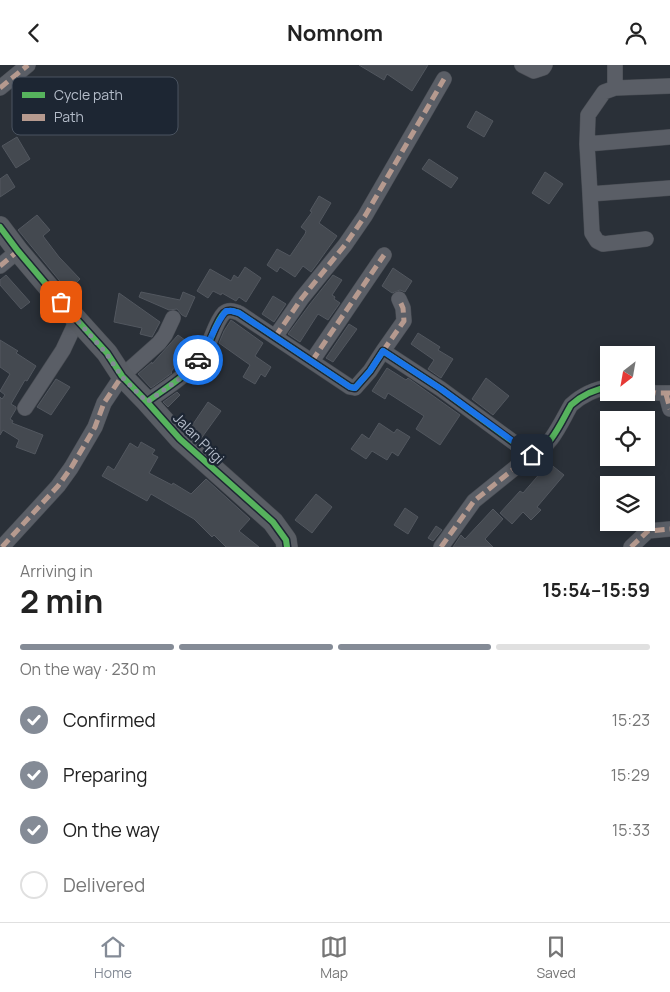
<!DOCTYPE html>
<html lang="en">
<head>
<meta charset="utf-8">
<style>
	:root { --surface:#fff; --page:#f6f6f6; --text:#222; --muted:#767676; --line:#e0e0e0; --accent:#848b96 }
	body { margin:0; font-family:Manrope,sans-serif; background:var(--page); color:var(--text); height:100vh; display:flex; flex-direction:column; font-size:19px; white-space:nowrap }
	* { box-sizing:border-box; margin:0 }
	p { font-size:16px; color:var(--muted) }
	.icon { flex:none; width:28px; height:28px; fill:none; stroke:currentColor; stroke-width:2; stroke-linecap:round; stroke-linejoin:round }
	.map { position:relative; height:482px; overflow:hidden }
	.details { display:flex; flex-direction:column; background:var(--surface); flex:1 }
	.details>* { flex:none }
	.needle { width:32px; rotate:211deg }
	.buttons { position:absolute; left:600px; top:281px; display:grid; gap:10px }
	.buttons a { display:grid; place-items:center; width:55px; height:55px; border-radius:0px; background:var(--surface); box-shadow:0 2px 12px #0003; font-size:25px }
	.pin { position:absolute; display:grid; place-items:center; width:42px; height:42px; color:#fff; margin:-21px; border-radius:10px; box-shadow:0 2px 8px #0006 }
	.courier { position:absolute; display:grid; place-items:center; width:50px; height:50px; margin:-25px; border:4px solid #1a73e8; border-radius:50%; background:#fff; color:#222; box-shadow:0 1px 6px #0007 }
	.overview em { font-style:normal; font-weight:700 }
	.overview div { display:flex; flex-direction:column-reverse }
	.overview { display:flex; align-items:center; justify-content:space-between; height:85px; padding:0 20px }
	h1 { font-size:32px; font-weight:700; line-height:38px }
	.bar { display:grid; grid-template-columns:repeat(4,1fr); gap:8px 5px; align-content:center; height:60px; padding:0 20px }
	.bar i { height:6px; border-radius:4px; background:var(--line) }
	.bar .selected { background:var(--accent) }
	.bar p { grid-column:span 4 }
	ol { padding:0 20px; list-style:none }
	li { display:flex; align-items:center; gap:15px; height:55px }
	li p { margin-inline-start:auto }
	li .icon { padding:5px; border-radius:50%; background:var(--accent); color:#fff; stroke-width:4 }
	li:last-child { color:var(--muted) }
	li i { width:28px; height:28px; border:2px solid var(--line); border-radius:50% }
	header { display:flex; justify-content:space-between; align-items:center; height:65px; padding:0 20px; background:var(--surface); font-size:22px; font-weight:700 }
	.tabs { display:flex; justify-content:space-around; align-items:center; height:70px; border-top:1px solid var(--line); background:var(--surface); font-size:14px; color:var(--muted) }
	.tabs a { display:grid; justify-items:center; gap:2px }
	.tabs .selected { color:var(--accent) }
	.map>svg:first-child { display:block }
	.building { fill:#444950; stroke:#52575f }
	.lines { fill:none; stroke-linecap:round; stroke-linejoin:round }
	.street-casing { stroke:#484c53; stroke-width:16 }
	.secondary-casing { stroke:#484c53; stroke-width:22 }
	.street { stroke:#5a5e66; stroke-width:15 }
	.secondary { stroke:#595d64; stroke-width:21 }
	.quiet { stroke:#b69a8f; stroke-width:5; stroke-dasharray:10 5; stroke-linecap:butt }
	.cycleway-casing { stroke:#1d2633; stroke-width:9 }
	.cycleway { stroke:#56b35d; stroke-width:6 }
	.done { stroke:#848b96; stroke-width:5; stroke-dasharray:0 9 }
	.route { stroke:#1a73e8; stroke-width:6 }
	.labels { text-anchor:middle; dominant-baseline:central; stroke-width:4.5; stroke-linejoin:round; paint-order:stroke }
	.street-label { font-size:14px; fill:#b4bcc9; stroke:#1d2633 }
	.key { fill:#1d2633; stroke:#4a5360; stroke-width:1 }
	.key-label { font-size:14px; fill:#b4bcc9 }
</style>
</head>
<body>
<header><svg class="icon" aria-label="back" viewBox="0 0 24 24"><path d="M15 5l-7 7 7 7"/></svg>Nomnom<svg class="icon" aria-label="person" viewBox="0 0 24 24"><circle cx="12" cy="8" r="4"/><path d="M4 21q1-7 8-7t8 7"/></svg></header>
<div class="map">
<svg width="670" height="482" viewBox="0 0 670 482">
	<rect width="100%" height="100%" fill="#2a3038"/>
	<path class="building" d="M359,0H428L412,26L387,9L384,15Z
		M476,46L493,56L484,72L467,62Z
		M17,72L30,94L16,103L2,81Z
		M429,94L458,113L451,123L422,104Z
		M545,107L563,119L549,139L532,128Z
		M7,109L15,122L0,132V114Z
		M319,131L331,138L319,158L337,171L317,199L311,207L303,201L295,212L280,202L277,207L267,200L277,184L290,191L305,169L306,166L301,162L312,147L310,146Z
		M37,150L50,165L43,171L59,192L80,214L68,226L18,165Z
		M245,202L261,213L246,237L239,232L236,236L222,228L221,230L213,226L208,233L197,226L210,204L231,216L234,210L238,213Z
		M393,203L412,216L405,227L400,225L392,228L382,221Z
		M6,210L30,237L21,244L0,220V215Z
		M333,210L342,215L332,230L335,232L334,234L340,238L328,255L318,249L300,277L288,269L310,239Z
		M141,227L180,235L183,227L195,232L186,252L182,250L177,244L169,245L139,232Z
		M119,228L160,257L152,272L140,269L142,263L114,257Z
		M273,231L286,239L274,257L262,249Z
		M231,255L263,278L255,291L271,302L265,312L261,309L255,319L243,312L250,300L219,278L224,266Z
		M349,259L357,264L333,297L326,293Z
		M418,268L440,282L438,285L453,294L441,313L428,304L434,295L411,279Z
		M178,270L196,283L189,292L184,288L171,307L172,308L151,323L138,309L152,297V299Z
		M0,275L18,286L16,288L36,301L27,316L25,315L11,339L16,342V344L10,354L13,356L12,358L43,370L35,389L16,382L19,375L3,365L0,370V332L2,334L5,330L0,326L10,309L0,302Z
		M387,303L406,315L408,313L460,350L440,380L416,364L424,351L388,328L385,334L372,326Z
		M486,313L509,331L493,350L472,334Z
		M56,314L70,322L51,350L37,342Z
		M177,327L180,330L168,342L163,337Z
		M208,337L221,346L200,375L189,365Z
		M379,358L394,368L397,364L410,372L398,391L392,387L387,395L372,386L366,394L351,384L362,369L369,374Z
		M141,377L155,385L152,389L158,392L149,408L172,420L173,418L191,429L206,414L250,454L239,466L259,482H226L214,470L212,472L194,454L151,429L147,436L102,411L108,401L114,405L130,378L138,383Z
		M549,398L564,410L537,442L541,445L531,455L523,447L512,459L500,448L520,426L523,428Z
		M316,429L332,442L312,468L295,455Z
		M405,443L418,452L408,469L394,460Z
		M493,444L503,454L485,474L493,482H453L461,470L465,474Z
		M436,461L442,465L433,476L428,473Z"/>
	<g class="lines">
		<defs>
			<path id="street" d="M522,0L534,6L543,3L545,0
				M615,0V23L604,27L588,50L587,79L590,129L670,123
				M0,23L28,0
				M615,23L670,21
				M587,79L670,72
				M590,129L592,168L597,176L603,179L646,174
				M0,201L18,186
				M275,272L302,233L345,180L365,151L444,14
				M383,286L404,256L403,243L399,234
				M312,296L384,190
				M646,326L656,328H670
				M666,329L670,344
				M147,337C167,322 189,310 203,289C211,278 215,257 224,248C229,244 233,246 239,248L350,322L355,323L370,306L383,286L441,324L531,390C551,383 561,357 571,340C581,331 595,324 609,322
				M25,343L63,285L77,255
				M2,482L58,421L71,403L95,362L104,338L122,311L159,278L165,270L173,253
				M441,482L474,436L531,390
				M631,482L648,466L670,464"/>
			<path id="secondary" d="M0,162L18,186L61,237L107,288L122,311L147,337L180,374L273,457L286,475L287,482"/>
		</defs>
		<use href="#street" class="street-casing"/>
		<use href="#secondary" class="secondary-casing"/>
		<use href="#street" class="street"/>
		<use href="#secondary" class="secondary"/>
		<path class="quiet" d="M0,23L28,0
			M0,201L18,186
			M275,272L302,233L345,180L365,151L444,14
			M383,286L404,256L403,243L399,234
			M312,296L384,190
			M646,326L656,328H670
			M666,329L670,344
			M2,482L58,421L71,403L95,362L104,338L122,311
			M441,482L474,436L531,390
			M631,482L648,466L670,464"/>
		<defs>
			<path id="cycleway" d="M0,162L18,186L61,237L107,288L122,311L147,337L180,374L273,457L286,475L287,482
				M147,337C167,322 189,310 203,289C211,278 215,257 224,248C229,244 233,246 239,248L350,322L355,323L370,306L383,286L441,324L531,390C551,383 561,357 571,340C581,331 595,324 609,322"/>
		</defs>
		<use href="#cycleway" class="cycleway-casing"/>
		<use href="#cycleway" class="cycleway"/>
	</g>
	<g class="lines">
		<path class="done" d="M61,237L106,288L122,312L147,337L182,312L198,295"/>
		<path class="route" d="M198,295C210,280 214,260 226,246H232L239,248L350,322L355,323L370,306L383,286L441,324L532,390"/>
	</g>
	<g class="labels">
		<g class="street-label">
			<text transform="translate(199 373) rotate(45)">Jalan Prigi</text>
		</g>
	</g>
	<rect x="12" y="12" width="166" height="58" rx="8" class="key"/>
	<rect x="22" y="27" width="23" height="6" fill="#56b35d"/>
	<rect x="22" y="49" width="23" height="7" fill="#b69a8f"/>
	<g class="key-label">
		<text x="54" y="35">Cycle path</text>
		<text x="54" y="57">Path</text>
	</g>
</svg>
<div class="buttons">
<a><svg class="needle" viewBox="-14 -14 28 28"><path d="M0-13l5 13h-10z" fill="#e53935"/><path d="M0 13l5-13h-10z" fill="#767676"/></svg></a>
<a><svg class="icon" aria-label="locate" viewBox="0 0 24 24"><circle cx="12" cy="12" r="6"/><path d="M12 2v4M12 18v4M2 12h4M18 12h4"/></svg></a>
<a><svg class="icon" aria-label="layers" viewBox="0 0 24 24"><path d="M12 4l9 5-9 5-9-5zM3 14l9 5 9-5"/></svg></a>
</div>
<div class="pin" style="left:61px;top:237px;background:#ea580c"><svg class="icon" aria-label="bag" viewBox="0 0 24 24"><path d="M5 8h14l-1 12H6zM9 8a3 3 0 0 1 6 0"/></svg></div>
<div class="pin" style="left:532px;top:390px;background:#1f2937"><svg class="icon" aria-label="home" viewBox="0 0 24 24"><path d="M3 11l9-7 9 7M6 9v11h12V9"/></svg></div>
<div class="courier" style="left:198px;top:295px"><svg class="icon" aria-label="car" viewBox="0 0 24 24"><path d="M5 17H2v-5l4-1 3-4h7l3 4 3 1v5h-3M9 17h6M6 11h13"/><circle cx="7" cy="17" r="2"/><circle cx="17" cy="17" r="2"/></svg></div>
</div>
<section class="details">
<div class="overview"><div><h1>2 min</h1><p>Arriving in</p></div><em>15:54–15:59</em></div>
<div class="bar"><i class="selected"></i><i class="selected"></i><i class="selected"></i><i></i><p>On the way · 230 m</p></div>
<ol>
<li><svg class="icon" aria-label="check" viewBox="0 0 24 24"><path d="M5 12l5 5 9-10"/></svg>Confirmed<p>15:23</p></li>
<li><svg class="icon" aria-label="check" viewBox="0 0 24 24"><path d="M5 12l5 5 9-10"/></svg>Preparing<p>15:29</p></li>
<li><svg class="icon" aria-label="check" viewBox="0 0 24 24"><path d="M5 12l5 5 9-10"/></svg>On the way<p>15:33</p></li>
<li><i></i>Delivered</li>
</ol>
</section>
<nav class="tabs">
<a class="selected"><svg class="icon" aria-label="home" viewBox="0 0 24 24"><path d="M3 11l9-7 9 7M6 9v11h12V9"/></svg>Home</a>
<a><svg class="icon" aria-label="map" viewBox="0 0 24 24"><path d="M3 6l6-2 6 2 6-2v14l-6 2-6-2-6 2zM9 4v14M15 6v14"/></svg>Map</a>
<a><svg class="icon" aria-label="saved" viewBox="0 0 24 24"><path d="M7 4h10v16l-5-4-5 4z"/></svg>Saved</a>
</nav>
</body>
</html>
